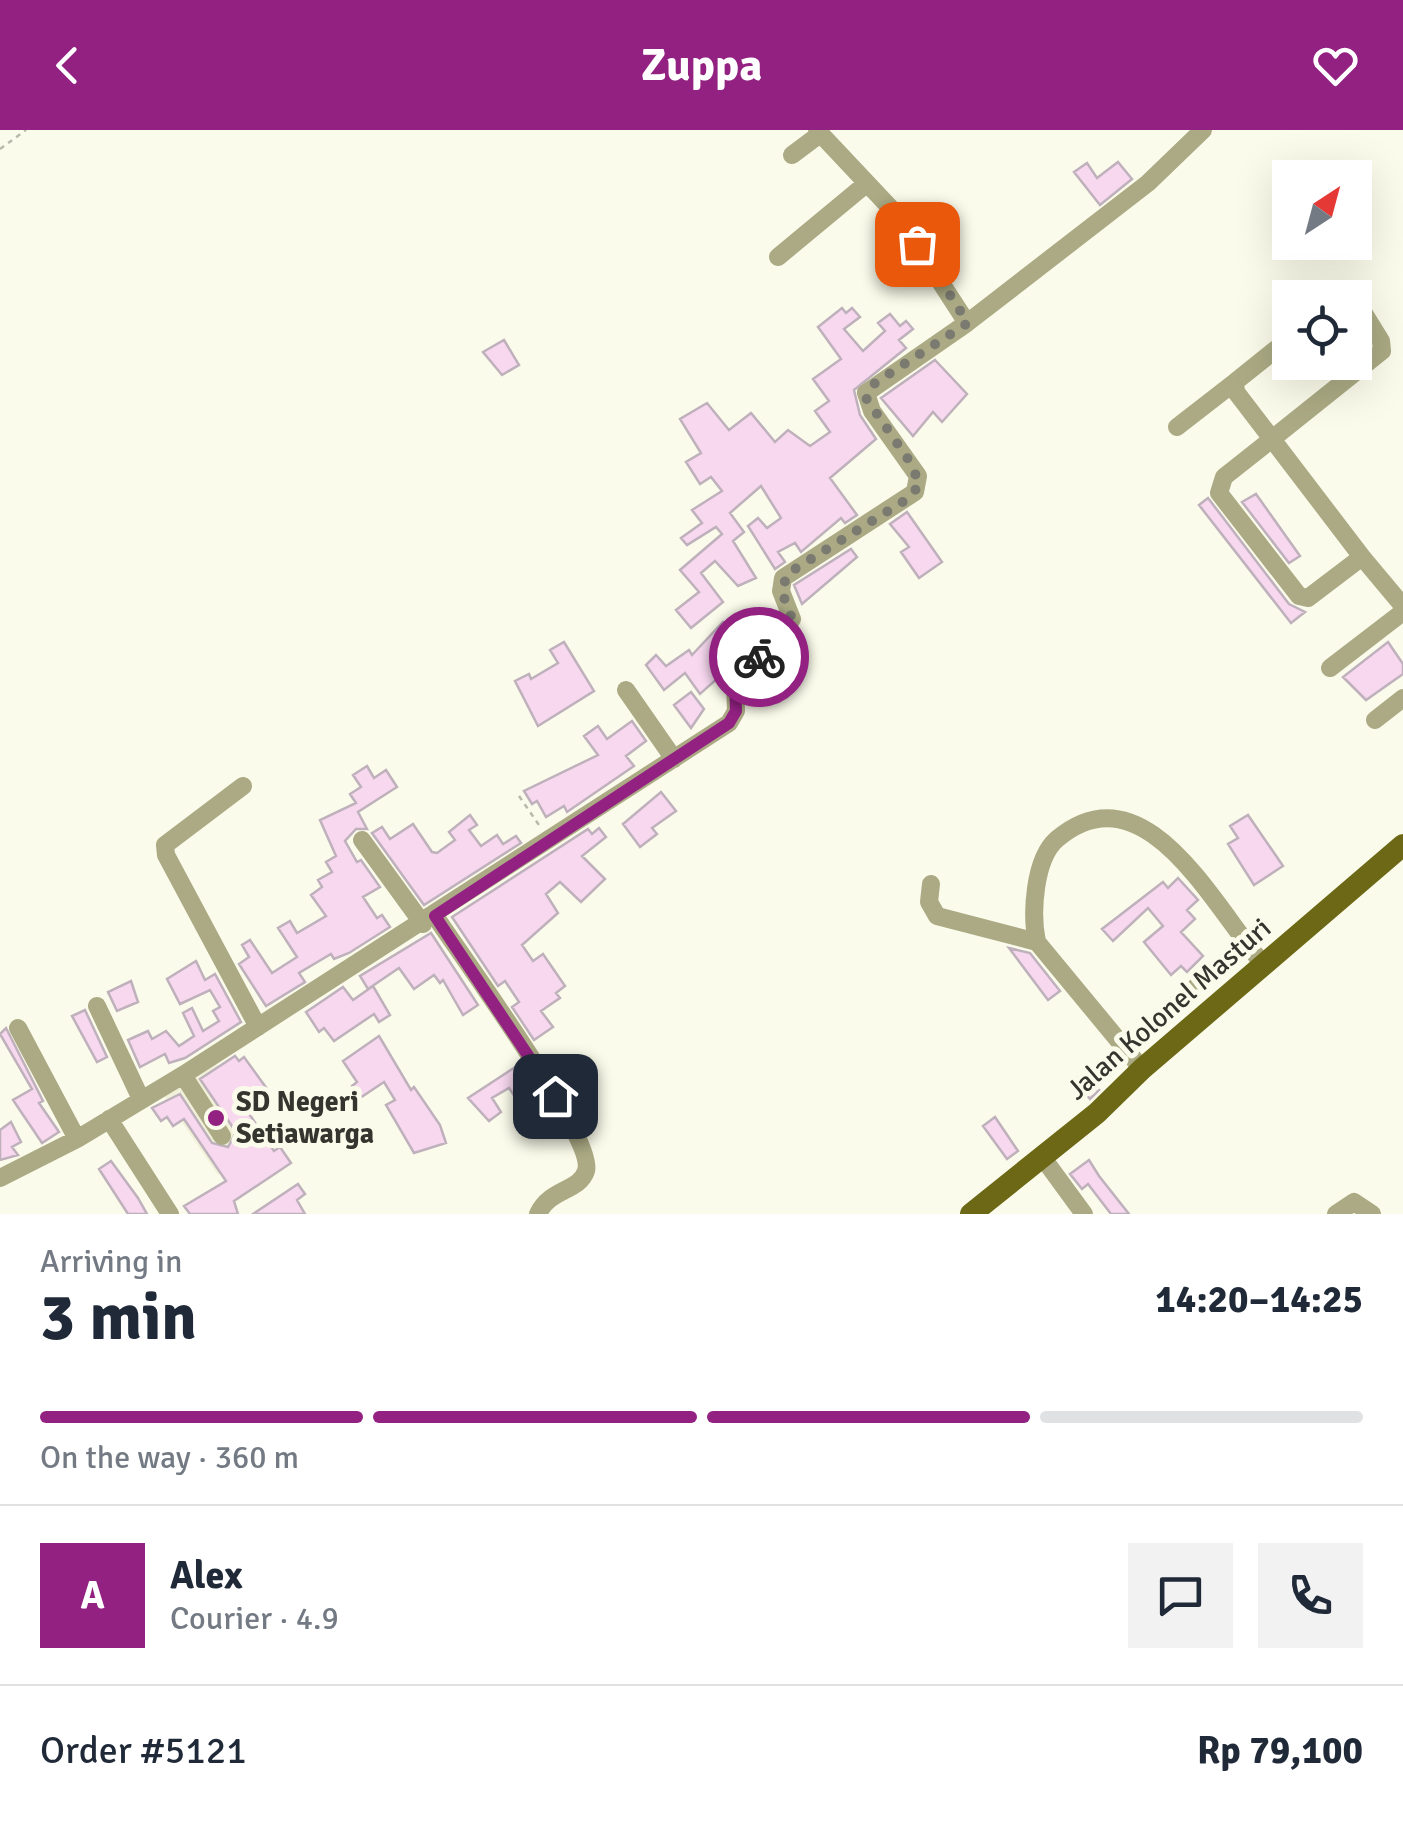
<!DOCTYPE html>
<html lang="en">
<head>
<meta charset="utf-8">
<style>
	:root { --surface:#fff; --page:#f2f2f3; --text:#1f2937; --muted:#747a83; --line:#e0e1e3; --accent:#922182 }
	body { margin:0; font-family:Signika,sans-serif; background:var(--page); color:var(--text); height:100vh; display:flex; flex-direction:column; font-size:38px; white-space:nowrap }
	* { box-sizing:border-box; margin:0 }
	p { font-size:32px; color:var(--muted) }
	.icon { flex:none; width:55px; height:55px; fill:none; stroke:currentColor; stroke-width:2; stroke-linecap:round; stroke-linejoin:round }
	.map { position:relative; height:1084px; overflow:hidden }
	.sheet { display:flex; flex-direction:column; background:var(--surface); flex:1 }
	.sheet>* { flex:none }
	.needle { width:65px; rotate:36deg }
	.controls { position:absolute; left:1272px; top:30px; display:grid; gap:20px }
	.controls a { display:grid; place-items:center; width:100px; height:100px; border-radius:0px; background:var(--surface); box-shadow:0 10px 40px #0002; font-size:50px }
	.pin { position:absolute; display:grid; place-items:center; width:85px; height:85px; color:#fff; margin:-42px; border-radius:20px; box-shadow:0 5px 15px #0006 }
	.courier { position:absolute; display:grid; place-items:center; width:100px; height:100px; margin:-50px; border:8px solid #922182; border-radius:50%; background:#fff; color:#222; box-shadow:0 2px 12px #0007 }
	.head em { font-style:normal; font-weight:700 }
	.head div { display:flex; flex-direction:column-reverse }
	.head { display:flex; align-items:center; justify-content:space-between; height:170px; padding:0 40px }
	h1 { font-size:65px; font-weight:700; line-height:75px }
	.bar { display:grid; grid-template-columns:repeat(4,1fr); gap:15px 10px; align-content:center; height:120px; padding:0 40px }
	.bar i { height:12px; border-radius:8px; background:var(--line) }
	.bar .active { background:var(--accent) }
	.bar p { grid-column:span 4 }
	.line { display:flex; align-items:center; gap:25px; padding:0 40px; border-top:2px solid var(--line) }
	.line div { flex:1 }
	.round { display:grid; place-items:center; flex:none; width:105px; height:105px; border-radius:0px; background:var(--page) }
	header { display:flex; justify-content:space-between; align-items:center; height:130px; padding:0 40px; background:var(--accent); color:#fff; font-size:45px; font-weight:700 }
	.map>svg:first-child { display:block }
	.built { fill:#f1f1d9 }
	.building { fill:#f7d8ef; stroke:#bfb1bc; stroke-width:2.5 }
	.lines { fill:none; stroke-linecap:round; stroke-linejoin:round }
	.path { stroke:#b8b8ab; stroke-width:2.5; stroke-dasharray:5 5; stroke-linecap:butt }
	.minor { stroke:#abaa84; stroke-width:18 }
	.major { stroke:#6c6815; stroke-width:22 }
	.done { stroke:#7a7a71; stroke-width:10; stroke-dasharray:0 18 }
	.route { stroke:#922182; stroke-width:12 }
	.poi-dot { fill:#922182; stroke:#fbfbeb; stroke-width:4 }
	.labels { text-anchor:middle; dominant-baseline:central; stroke-width:10; stroke-linejoin:round; paint-order:stroke }
	.street-label { font-size:28px; fill:#35352f; stroke:#fbfbeb }
	.poi-label { font-size:28px; font-weight:bold; fill:#35352f; stroke:#fbfbeb; text-anchor:start }
</style>
</head>
<body>
<header><svg class="icon" aria-label="back" viewBox="0 0 24 24"><path d="M15 5l-7 7 7 7"/></svg>Zuppa<svg class="icon" aria-label="heart" viewBox="0 0 24 24"><path d="M12 20l-8-8c-3-5 5-10 8-4 3-6 11-1 8 4z"/></svg></header>
<div class="map">
<svg width="1403" height="1084" viewBox="0 0 1403 1084">
	<rect width="100%" height="100%" fill="#fbfbeb"/>
	<path class="built" d="M216,933L269,1011L218,1045L164,966Z"/>
	<path class="building" d="M1118,32L1132,49L1100,75L1074,42L1087,33L1097,48Z
		M842,178L846,183L852,178L860,187L844,199L863,221L885,201L878,193L890,184L900,196L906,191L913,199L899,210L906,218L854,260L860,285L876,309L830,348L857,385L845,393L841,388L801,422L795,413L778,422L785,432L775,439L748,396L758,388L767,398L781,388L761,356L730,383L744,402L733,411L756,448L738,456L715,431L701,443L723,472L691,498L676,480L699,462L680,440L722,404L716,397L687,415L681,408L702,393L692,380L722,361L711,347L700,354L686,332L701,323L680,289L707,273L729,300L751,283L775,312L788,300L810,316L830,302L815,281L829,271L813,249L841,229L818,197Z
		M504,210L519,235L502,245L483,222Z
		M935,230L967,264L942,292L933,282L913,306L881,268Z
		M1256,364L1300,426L1289,433L1242,372Z
		M1208,368L1289,474L1305,482L1291,493L1199,375Z
		M907,382L942,432L919,448L901,422L909,417L890,394Z
		M851,419L857,427L802,474L794,455Z
		M723,492L750,515L737,531L700,564L685,543L664,560L646,535L656,525L666,536L689,520L692,525Z
		M564,512L594,561L538,596L515,551L529,544L531,549L558,533L550,520Z
		M1388,512L1403,534V544L1366,570L1343,547Z
		M691,562L704,579L691,598L674,575Z
		M632,591L646,611L626,626L634,636L567,682L564,676L546,687L537,671L532,674L524,661L598,625L584,606L598,596L607,609Z
		M367,636L374,648L386,640L397,657L358,682L367,699H356L345,711L357,732L361,730L380,757L363,767L377,788L382,785L390,797L349,823L334,829L331,824L299,843L305,852L266,876L239,834L249,827L242,815L250,810L272,843L297,827L278,798L290,791L297,803L326,786L311,765L322,757L318,750L332,742L326,732L336,726L320,690L356,673L350,664L361,657L353,645Z
		M661,662L676,681L652,698L657,704L640,717L623,694Z
		M470,685L477,695L469,700L481,716L497,705L503,714L516,706L521,713L424,775L372,703L382,697L390,709L413,694L432,722L437,723L455,710L449,702Z
		M1248,685L1283,736L1254,755L1228,714L1238,708L1230,696Z
		M599,698L606,707L582,726L605,749L581,772L560,752L546,764L558,783L522,815L533,831L543,824L565,856L556,863L560,868L541,881L553,897L534,910L512,877L519,872L505,851L498,856L452,787L588,699L592,704Z
		M1178,748L1198,770L1187,780L1195,789L1181,802L1203,826L1187,842L1181,836L1171,845L1144,812L1163,796L1148,778L1113,811L1102,799L1163,752L1168,758Z
		M431,803L478,875L463,885L443,850L440,853L434,845L414,859L399,838L368,859L360,846Z
		M1009,818L1030,823L1060,861L1048,870Z
		M196,831L205,850L215,844L241,892L185,928L169,933L165,924L140,937L128,910L148,901L152,909L166,901L179,916L194,906L183,883L192,878L203,901L219,891L213,881L220,877L210,860L180,874L167,849Z
		M131,851L138,872L117,881L108,862Z
		M373,856L390,885L379,892L374,884L334,911L324,898L319,902L306,882L343,857L353,870Z
		M85,880L107,927L97,932L72,886Z
		M6,898L43,971L39,973L59,1002L42,1013L13,970L32,959L0,904Z
		M379,906L411,960L414,957L440,995L446,1013L414,1023L386,975L395,970L384,952L360,968L352,956L357,952L343,931Z
		M1112,922L1121,933L1096,957L1099,960L1090,969L1082,960L1077,964L1071,956L1074,950Z
		M235,926L239,931L244,927L270,963L246,979L274,1021L280,1017L291,1033L234,1071L238,1084H190L184,1076L226,1051L184,989L173,996L167,987L161,991L152,978L180,964L212,1013L228,1017L236,1002L200,949Z
		M520,934L552,987L536,998L509,958L492,968L501,982L489,991L468,968Z
		M995,987L1018,1021L1007,1029L983,996Z
		M11,992L21,1012L12,1017L18,1025L0,1030V1000Z
		M1089,1030L1099,1046L1129,1084H1111L1088,1054L1082,1059L1070,1044Z
		M111,1031L138,1068L147,1084H128L99,1039Z
		M298,1054L305,1064L297,1070L305,1084H253Z"/>
	<g class="lines">
		<path class="path" d="M0,19L26,0
			M519,666L541,698"/>
		<path class="minor" d="M792,25L820,4
			M778,127L866,54
			M1355,169L1381,211L1382,221L1272,309L1362,427
			M967,193L1148,53L1203,0
			M1290,208L1235,252L1236,262L1272,309L1224,347L1219,363L1299,466L1308,468L1362,427L1403,476
			M1177,297L1235,252
			M1330,538L1403,482
			M626,560L674,629
			M1375,590L1403,568
			M243,656L165,715L166,725L258,897
			M362,710L423,794
			M931,754L929,772L937,786L1037,812
			M435,786C459,822 596,1010 586,1041C579,1062 550,1058 538,1084
			M97,876L141,969
			M18,898L77,1009
			M1125,919L1245,814
			M1142,939L1037,812C1031,784 1034,729 1057,709C1145,635 1214,778 1264,835
			M183,945L222,1006
			M109,989L170,1084
			M1043,1028L1084,1084
			M0,1048L77,1009L183,945L729,593L736,581L735,554L792,489L781,461L783,448L915,362L918,346L872,281L866,263L967,193L897,85L817,0
			M1336,1084L1354,1072L1372,1084"/>
		<path class="major" d="M971,1084L1097,983L1142,939L1403,715"/>
	</g>
	<g class="lines">
		<path class="done" d="M759,527L792,489L782,462L787,444L909,368L920,354L908,329L866,268L875,253L968,193L917,114"/>
		<path class="route" d="M555,966L435,786L729,593L736,581L735,554L759,527"/>
	</g>
	<circle class="poi-dot" cx="216" cy="988" r="10"/>
	<g class="labels">
		<g class="street-label">
			<text transform="translate(1169 879) rotate(-41)">Jalan Kolonel Masturi</text>
		</g>
		<g class="poi-label">
			<text x="236" y="972">SD Negeri<tspan x="236" dy="32">Setiawarga</tspan></text>
		</g>
	</g>
</svg>
<div class="controls">
<a><svg class="needle" viewBox="-14 -14 28 28"><path d="M0-13l5 13h-10z" fill="#e53935"/><path d="M0 13l5-13h-10z" fill="#747a83"/></svg></a>
<a><svg class="icon" aria-label="locate" viewBox="0 0 24 24"><circle cx="12" cy="12" r="6"/><path d="M12 2v4M12 18v4M2 12h4M18 12h4"/></svg></a>
</div>
<div class="pin" style="left:917px;top:114px;background:#ea580c"><svg class="icon" aria-label="bag" viewBox="0 0 24 24"><path d="M5 8h14l-1 12H6zM9 8a3 3 0 0 1 6 0"/></svg></div>
<div class="pin" style="left:555px;top:966px;background:#1f2937"><svg class="icon" aria-label="home" viewBox="0 0 24 24"><path d="M3 11l9-7 9 7M6 9v11h12V9"/></svg></div>
<div class="courier" style="left:759px;top:527px"><svg class="icon" aria-label="bike" viewBox="0 0 24 24"><circle cx="6" cy="16" r="4"/><circle cx="18" cy="16" r="4"/><path d="M6 16l4-8h5l3 8M10 8l3 8H6M13 5h3"/></svg></div>
</div>
<section class="sheet">
<div class="head"><div><h1>3 min</h1><p>Arriving in</p></div><em>14:20–14:25</em></div>
<div class="bar"><i class="active"></i><i class="active"></i><i class="active"></i><i></i><p>On the way · 360 m</p></div>
<div class="line" style="height:180px"><b class="round" style="background:var(--accent);color:#fff">A</b><div><b>Alex</b><p>Courier · 4.9</p></div><a class="round"><svg class="icon" aria-label="chat" viewBox="0 0 24 24"><path d="M4 5h16v11H9l-5 4z"/></svg></a><a class="round"><svg class="icon" aria-label="phone" viewBox="0 0 24 24"><path d="M5 4h4l2 5-3 2q2 4 5 5l2-3 5 2v4C11 20 4 13 5 4z"/></svg></a></div>
<div class="line" style="height:130px"><div>Order #5121</div><b>Rp 79,100</b></div>
</section>
</body>
</html>
